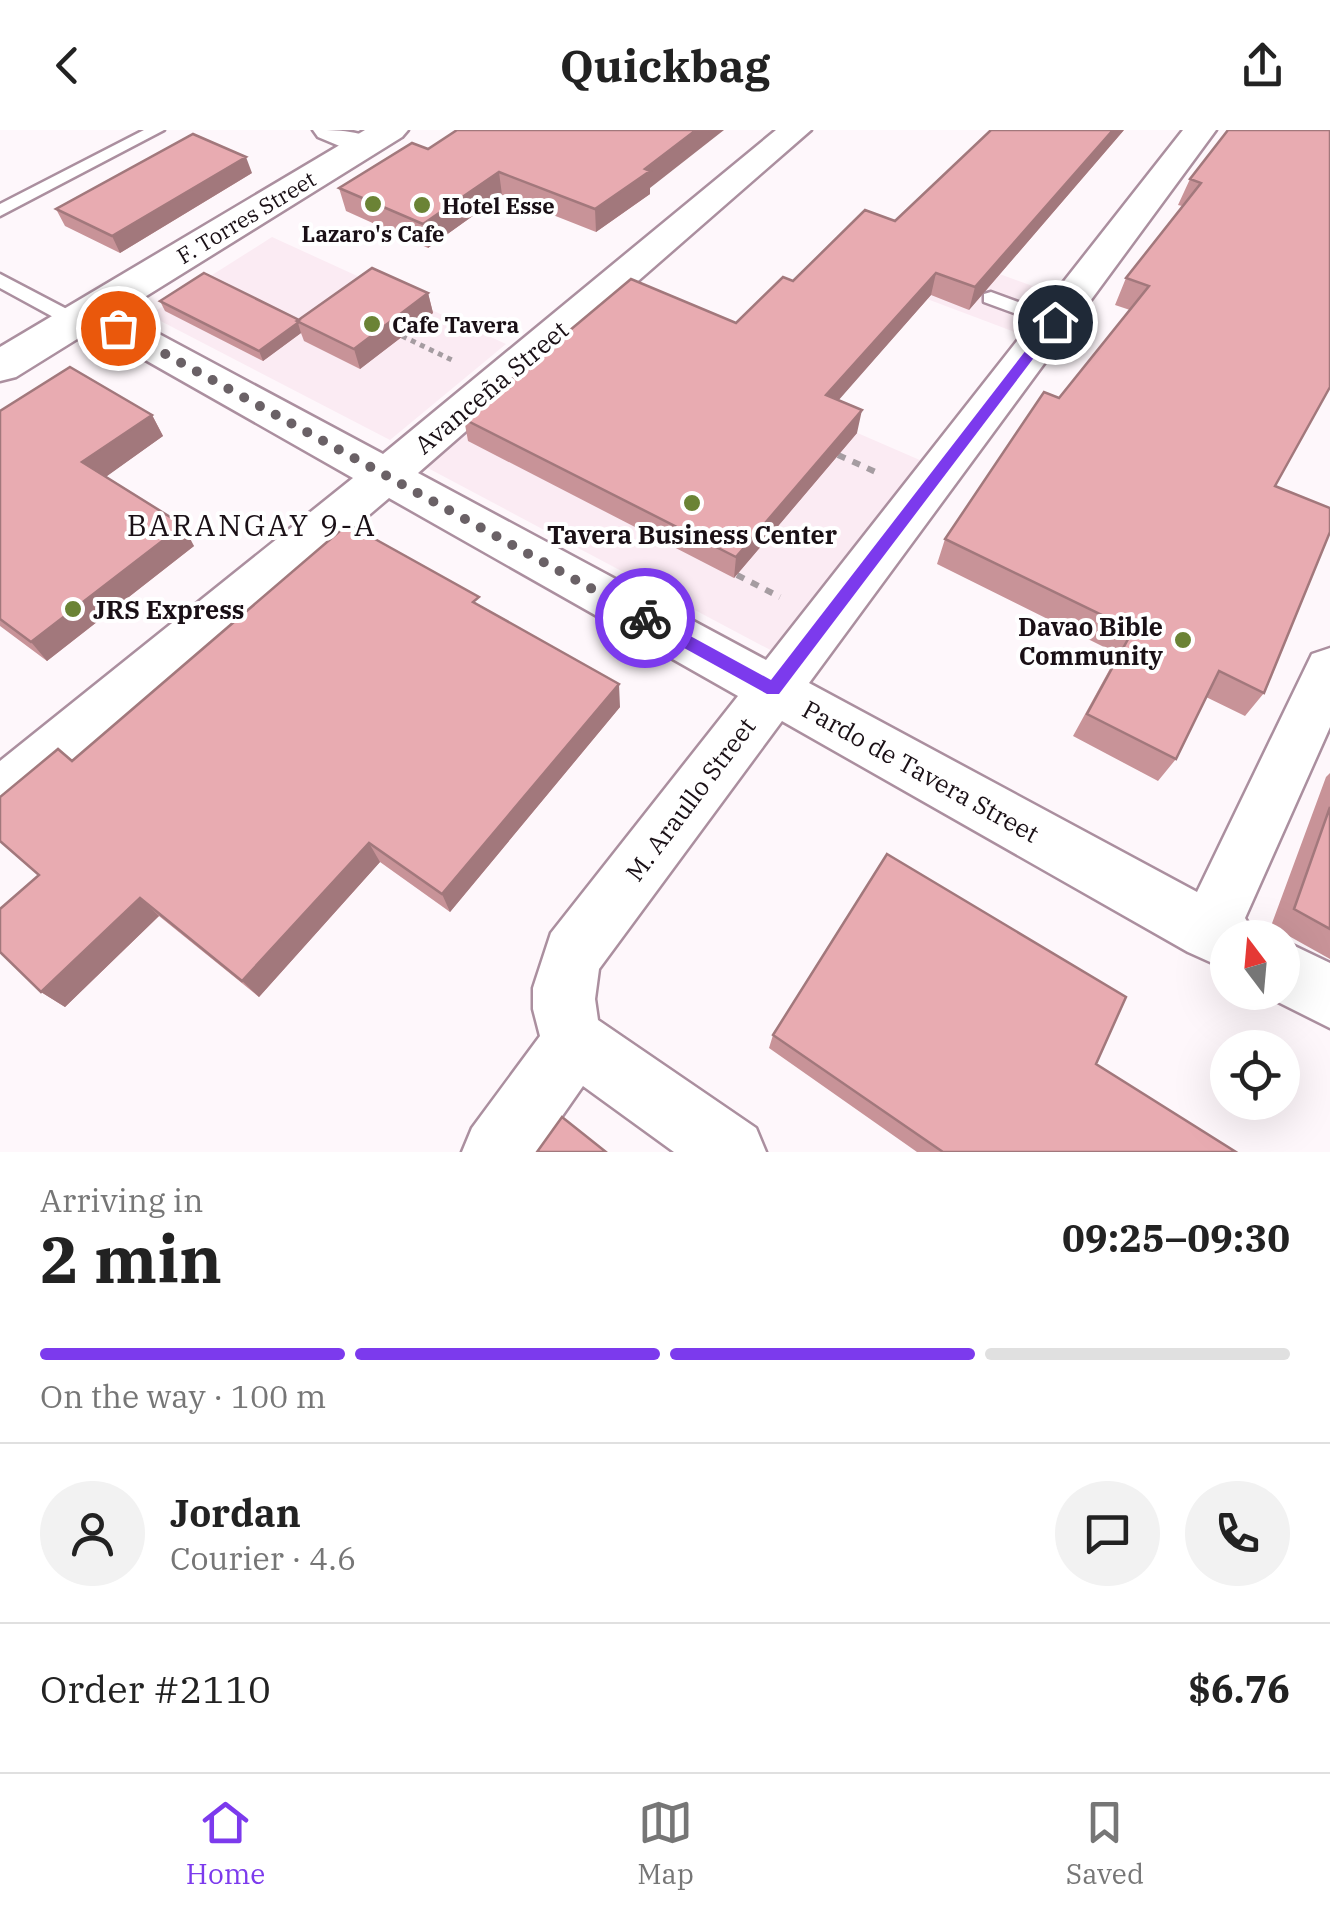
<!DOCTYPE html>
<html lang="en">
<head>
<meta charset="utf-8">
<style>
	:root { --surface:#fff; --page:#f2f2f2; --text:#222; --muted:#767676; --line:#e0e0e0; --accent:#7c3aed }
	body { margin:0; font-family:"IBM Plex Serif",serif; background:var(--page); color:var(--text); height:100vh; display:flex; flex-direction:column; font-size:38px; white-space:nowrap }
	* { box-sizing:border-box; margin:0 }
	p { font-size:32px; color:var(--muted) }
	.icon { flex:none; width:55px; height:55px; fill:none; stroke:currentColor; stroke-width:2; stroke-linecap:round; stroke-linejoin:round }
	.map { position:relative; height:1022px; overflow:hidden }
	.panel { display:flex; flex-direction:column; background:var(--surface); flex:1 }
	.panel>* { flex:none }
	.needle { width:65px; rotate:344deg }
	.tools { position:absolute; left:1210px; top:790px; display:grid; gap:20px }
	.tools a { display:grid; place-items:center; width:90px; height:90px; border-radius:50%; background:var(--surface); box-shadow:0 10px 40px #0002; font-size:50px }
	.pin { position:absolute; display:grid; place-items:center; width:85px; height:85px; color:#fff; margin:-42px; border:5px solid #fff; border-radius:50%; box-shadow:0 2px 10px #0007 }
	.courier { position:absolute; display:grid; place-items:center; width:100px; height:100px; margin:-50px; border:8px solid #7c3aed; border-radius:50%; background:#fff; color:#222; box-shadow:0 2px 12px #0007 }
	.summary em { font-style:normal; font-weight:700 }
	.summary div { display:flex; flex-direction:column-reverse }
	.summary { display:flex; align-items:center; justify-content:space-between; height:170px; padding:0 40px }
	h1 { font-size:65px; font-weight:700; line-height:75px }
	.bar { display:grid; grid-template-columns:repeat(4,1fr); gap:15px 10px; align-content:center; height:120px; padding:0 40px }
	.bar i { height:12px; border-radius:8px; background:var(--line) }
	.bar .on { background:var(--accent) }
	.bar p { grid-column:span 4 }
	.line { display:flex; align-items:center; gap:25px; padding:0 40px; border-top:2px solid var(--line) }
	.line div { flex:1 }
	.round { display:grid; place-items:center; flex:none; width:105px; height:105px; border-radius:52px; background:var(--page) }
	header { display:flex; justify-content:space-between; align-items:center; height:130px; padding:0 40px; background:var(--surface); font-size:45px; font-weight:700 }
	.menu { display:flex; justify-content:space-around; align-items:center; height:140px; border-top:2px solid var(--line); background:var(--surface); font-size:28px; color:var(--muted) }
	.menu a { display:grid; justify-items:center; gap:5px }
	.menu .on { color:var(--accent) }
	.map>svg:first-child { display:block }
	.built { fill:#fbebf3 }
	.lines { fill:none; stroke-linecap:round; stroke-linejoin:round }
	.lane-casing { stroke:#ab8f9f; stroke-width:5 }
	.street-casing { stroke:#ab8f9f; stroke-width:5 }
	.secondary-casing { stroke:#ab8f9f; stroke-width:5 }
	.path-far1 { stroke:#a59ca1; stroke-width:5; stroke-dasharray:5 5; stroke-linecap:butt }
	.path { stroke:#a59ca1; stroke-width:6; stroke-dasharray:8 8; stroke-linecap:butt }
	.lane { fill:#fff; fill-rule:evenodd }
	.street { fill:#fff; fill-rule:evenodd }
	.secondary { fill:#fff; fill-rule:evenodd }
	.wall { fill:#c89398 }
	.shaded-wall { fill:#a2787c }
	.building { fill:#e8abb1; stroke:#a2787c; stroke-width:2.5 }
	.route { fill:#7c3aed }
	.done { stroke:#6a6166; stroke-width:10; stroke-dasharray:0 18 }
	.poi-dot { fill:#6b8335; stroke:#fff; stroke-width:4 }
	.labels { text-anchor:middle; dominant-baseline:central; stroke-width:8; stroke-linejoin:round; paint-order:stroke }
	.far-poi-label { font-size:22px; font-weight:bold; fill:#1a1016; stroke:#fff; text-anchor:start }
	.far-street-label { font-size:22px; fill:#1a1016; stroke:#fff }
	.street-label { font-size:25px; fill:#1a1016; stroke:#fff }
	.poi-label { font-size:25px; font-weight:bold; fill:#1a1016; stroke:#fff }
	.quarter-label { font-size:30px; letter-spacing:2.5px; fill:#1a1016; stroke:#fff }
</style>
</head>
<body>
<header><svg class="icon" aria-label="back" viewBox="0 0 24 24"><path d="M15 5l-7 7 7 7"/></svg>Quickbag<svg class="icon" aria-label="share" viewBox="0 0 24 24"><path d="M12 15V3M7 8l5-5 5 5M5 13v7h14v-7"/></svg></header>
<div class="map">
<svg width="1330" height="1022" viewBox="0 0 1330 1022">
	<rect width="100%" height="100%" fill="#fef7fb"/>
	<path class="built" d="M865,95L1052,163L1020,204L829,132Z
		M272,107L506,214L390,310L149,185Z
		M525,249L738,251L922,331L776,523L424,336Z"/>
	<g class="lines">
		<defs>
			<path id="lane" d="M144,0H164L0,86V74Z
				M0,144L82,187L85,191L75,197L68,195L0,158Z
				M991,162L1062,188L1065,192L1055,198L984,172V164Z"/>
			<path id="street" d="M313,0C336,0 366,0 381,15L376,22H354L318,7Z
				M776,0H811L418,343L766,530L1183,0H1216L809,553L1197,762L1312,524L1330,518V597L1245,788L1257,808H1228V840L1188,822L782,591L599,839L595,869L598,890L756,998L766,1022H674L583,956L537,1022H462L472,998L540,906L533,879V858L551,803L738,566L389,368L20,682L0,689V631L353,348L75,190L70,182L75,174L89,170L103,174L383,324Z
				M1282,810L1330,833V898L1260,863L1282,862Z"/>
			<path id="secondary" d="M365,0H408L402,7L16,247L0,251V217Z"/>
		</defs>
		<use href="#lane" class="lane-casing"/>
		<use href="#street" class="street-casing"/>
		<use href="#secondary" class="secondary-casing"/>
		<path class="path-far1" d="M402,206L454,231"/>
		<path class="path" d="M838,325L878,343
			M737,445L780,467"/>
		<use href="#lane" class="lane"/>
		<use href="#street" class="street"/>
		<use href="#secondary" class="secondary"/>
	</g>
	<path class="wall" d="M1124,0L969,180L931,165L838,270L857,303L734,448L468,311L464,289L736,193L793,151Z
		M1228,0L1275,356L1264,563L1245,586L1206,567L1176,629L1158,651L1073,606L1118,524L937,434L945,409L1130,180L1115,175L1126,148L1182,76L1178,75L1190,49Z
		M428,19L650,58V64L596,102L502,65L428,118L346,81L339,58Z
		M252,43L120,123L65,96L56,79Z
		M428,163L433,183L360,239L304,211L301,203L263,231L165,181L160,171L299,190Z
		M0,281L152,285L163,306L105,347L194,416L47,531L0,496Z
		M481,477L620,577L450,782L380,732L259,867L159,786L65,877L41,862L39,745L72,631Z
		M1330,643V829L1271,796L1326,647Z
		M773,905L1096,934L1236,1022H917L769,918Z"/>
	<path class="shaded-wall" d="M696,0H724L650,58V64L596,102L595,79Z
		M1113,0H1124L969,180L975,157Z
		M246,27L252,43L120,123L112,106Z
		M499,42L502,65L428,118L423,94Z
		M936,143L931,165L823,288L826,265Z
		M428,163L433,183L360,239L354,219Z
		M298,193L301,203L263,231L259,221Z
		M862,280L857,303L734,448L736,427Z
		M152,285L163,306L96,354L82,332Z
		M183,395L194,416L47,531L31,512Z
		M619,554L620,577L450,782L442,764Z
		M369,713L380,732L259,867L242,851Z
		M140,768L159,786L65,877L41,862Z"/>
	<path class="building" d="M457,0H696L645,39L650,41L595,79L499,42L423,94L339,58L412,13L428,19Z
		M991,0H1113L975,157L936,143L826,265L862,280L736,427L464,289L631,149L736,193L783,147L793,151L865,80L895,91Z
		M1228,0H1330V257L1275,356L1330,378V402L1264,563L1219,541L1176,629L1087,584L1133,500L945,409L1044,262L1059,268L1149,156L1126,148L1201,53L1190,49Z
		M193,4L246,27L112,106L56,79Z
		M372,138L428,163L354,219L297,191Z
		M204,143L299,190L297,191L299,192L259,221L160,171Z
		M70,237L152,285L82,332L183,395L31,512L0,489V281Z
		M348,394L479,467L473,472L619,554L442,764L369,713L242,851L140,768L41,862L0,822V779L39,745L0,711V667L58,619L72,631Z
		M1330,677V799L1294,779Z
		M887,724L1126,867L1096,934L1236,1022H943L773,905Z
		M562,987L606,1022H537Z"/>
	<path class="route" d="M1050,189L1061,192L779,564H767L639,493V484H650L771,550Z"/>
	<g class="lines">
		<path class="done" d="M118,198L645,488"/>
	</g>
	<g class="poi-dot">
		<circle cx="373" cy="74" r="10"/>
		<circle cx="422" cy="75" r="10"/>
		<circle cx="372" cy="194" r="10"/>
		<circle cx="692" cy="373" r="10"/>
		<circle cx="73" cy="479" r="10"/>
		<circle cx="1183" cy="510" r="10"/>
	</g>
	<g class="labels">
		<g class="far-poi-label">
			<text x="442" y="75">Hotel Esse</text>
			<text x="373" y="103" text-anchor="middle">Lazaro's Cafe</text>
			<text x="392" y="194">Cafe Tavera</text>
		</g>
		<g class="far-street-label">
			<text transform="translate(246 87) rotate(-31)">F. Torres Street</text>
		</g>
		<g class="street-label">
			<text transform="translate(491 257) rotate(-40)">Avanceña Street</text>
			<text transform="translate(921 641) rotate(29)">Pardo de Tavera Street</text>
			<text transform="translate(690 669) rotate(-53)">M. Araullo Street</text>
		</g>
		<g class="poi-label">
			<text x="692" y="404">Tavera Business Center</text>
			<text x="93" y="479" text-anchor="start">JRS Express</text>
			<text x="1163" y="496" text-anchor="end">Davao Bible<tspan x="1163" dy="29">Community</tspan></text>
		</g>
		<g class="quarter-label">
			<text x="252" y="394">BARANGAY 9-A</text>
		</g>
	</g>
</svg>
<div class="tools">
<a><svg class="needle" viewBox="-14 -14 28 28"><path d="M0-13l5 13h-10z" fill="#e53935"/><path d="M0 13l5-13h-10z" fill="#767676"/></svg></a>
<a><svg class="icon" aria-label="locate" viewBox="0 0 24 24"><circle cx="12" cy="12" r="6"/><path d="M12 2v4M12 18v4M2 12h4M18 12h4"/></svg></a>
</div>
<div class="pin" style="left:118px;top:198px;background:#ea580c"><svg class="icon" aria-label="bag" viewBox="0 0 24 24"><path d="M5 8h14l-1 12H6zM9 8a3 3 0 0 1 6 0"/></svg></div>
<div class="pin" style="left:1055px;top:192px;background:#1f2937"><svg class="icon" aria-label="home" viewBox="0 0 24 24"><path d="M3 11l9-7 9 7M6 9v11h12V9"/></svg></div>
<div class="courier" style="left:645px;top:488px"><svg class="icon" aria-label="bike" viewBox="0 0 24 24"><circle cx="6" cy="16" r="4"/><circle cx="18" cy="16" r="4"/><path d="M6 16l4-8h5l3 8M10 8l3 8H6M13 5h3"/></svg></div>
</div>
<section class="panel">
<div class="summary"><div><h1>2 min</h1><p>Arriving in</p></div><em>09:25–09:30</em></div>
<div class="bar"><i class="on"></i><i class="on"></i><i class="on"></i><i></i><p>On the way · 100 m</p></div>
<div class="line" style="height:180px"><a class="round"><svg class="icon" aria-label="person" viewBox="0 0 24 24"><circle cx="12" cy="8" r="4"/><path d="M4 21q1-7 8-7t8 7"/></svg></a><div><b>Jordan</b><p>Courier · 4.6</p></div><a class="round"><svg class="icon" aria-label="chat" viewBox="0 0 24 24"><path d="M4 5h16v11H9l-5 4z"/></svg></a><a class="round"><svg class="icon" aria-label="phone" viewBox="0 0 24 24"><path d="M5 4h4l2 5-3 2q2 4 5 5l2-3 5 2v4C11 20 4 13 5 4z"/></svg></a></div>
<div class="line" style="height:130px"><div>Order #2110</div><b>$6.76</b></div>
</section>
<nav class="menu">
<a class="on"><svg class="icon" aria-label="home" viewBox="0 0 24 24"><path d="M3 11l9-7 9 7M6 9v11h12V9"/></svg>Home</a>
<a><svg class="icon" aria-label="map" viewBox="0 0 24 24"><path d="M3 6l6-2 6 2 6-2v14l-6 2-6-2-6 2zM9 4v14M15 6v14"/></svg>Map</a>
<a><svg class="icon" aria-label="saved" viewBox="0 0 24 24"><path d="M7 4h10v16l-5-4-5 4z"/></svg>Saved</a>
</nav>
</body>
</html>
